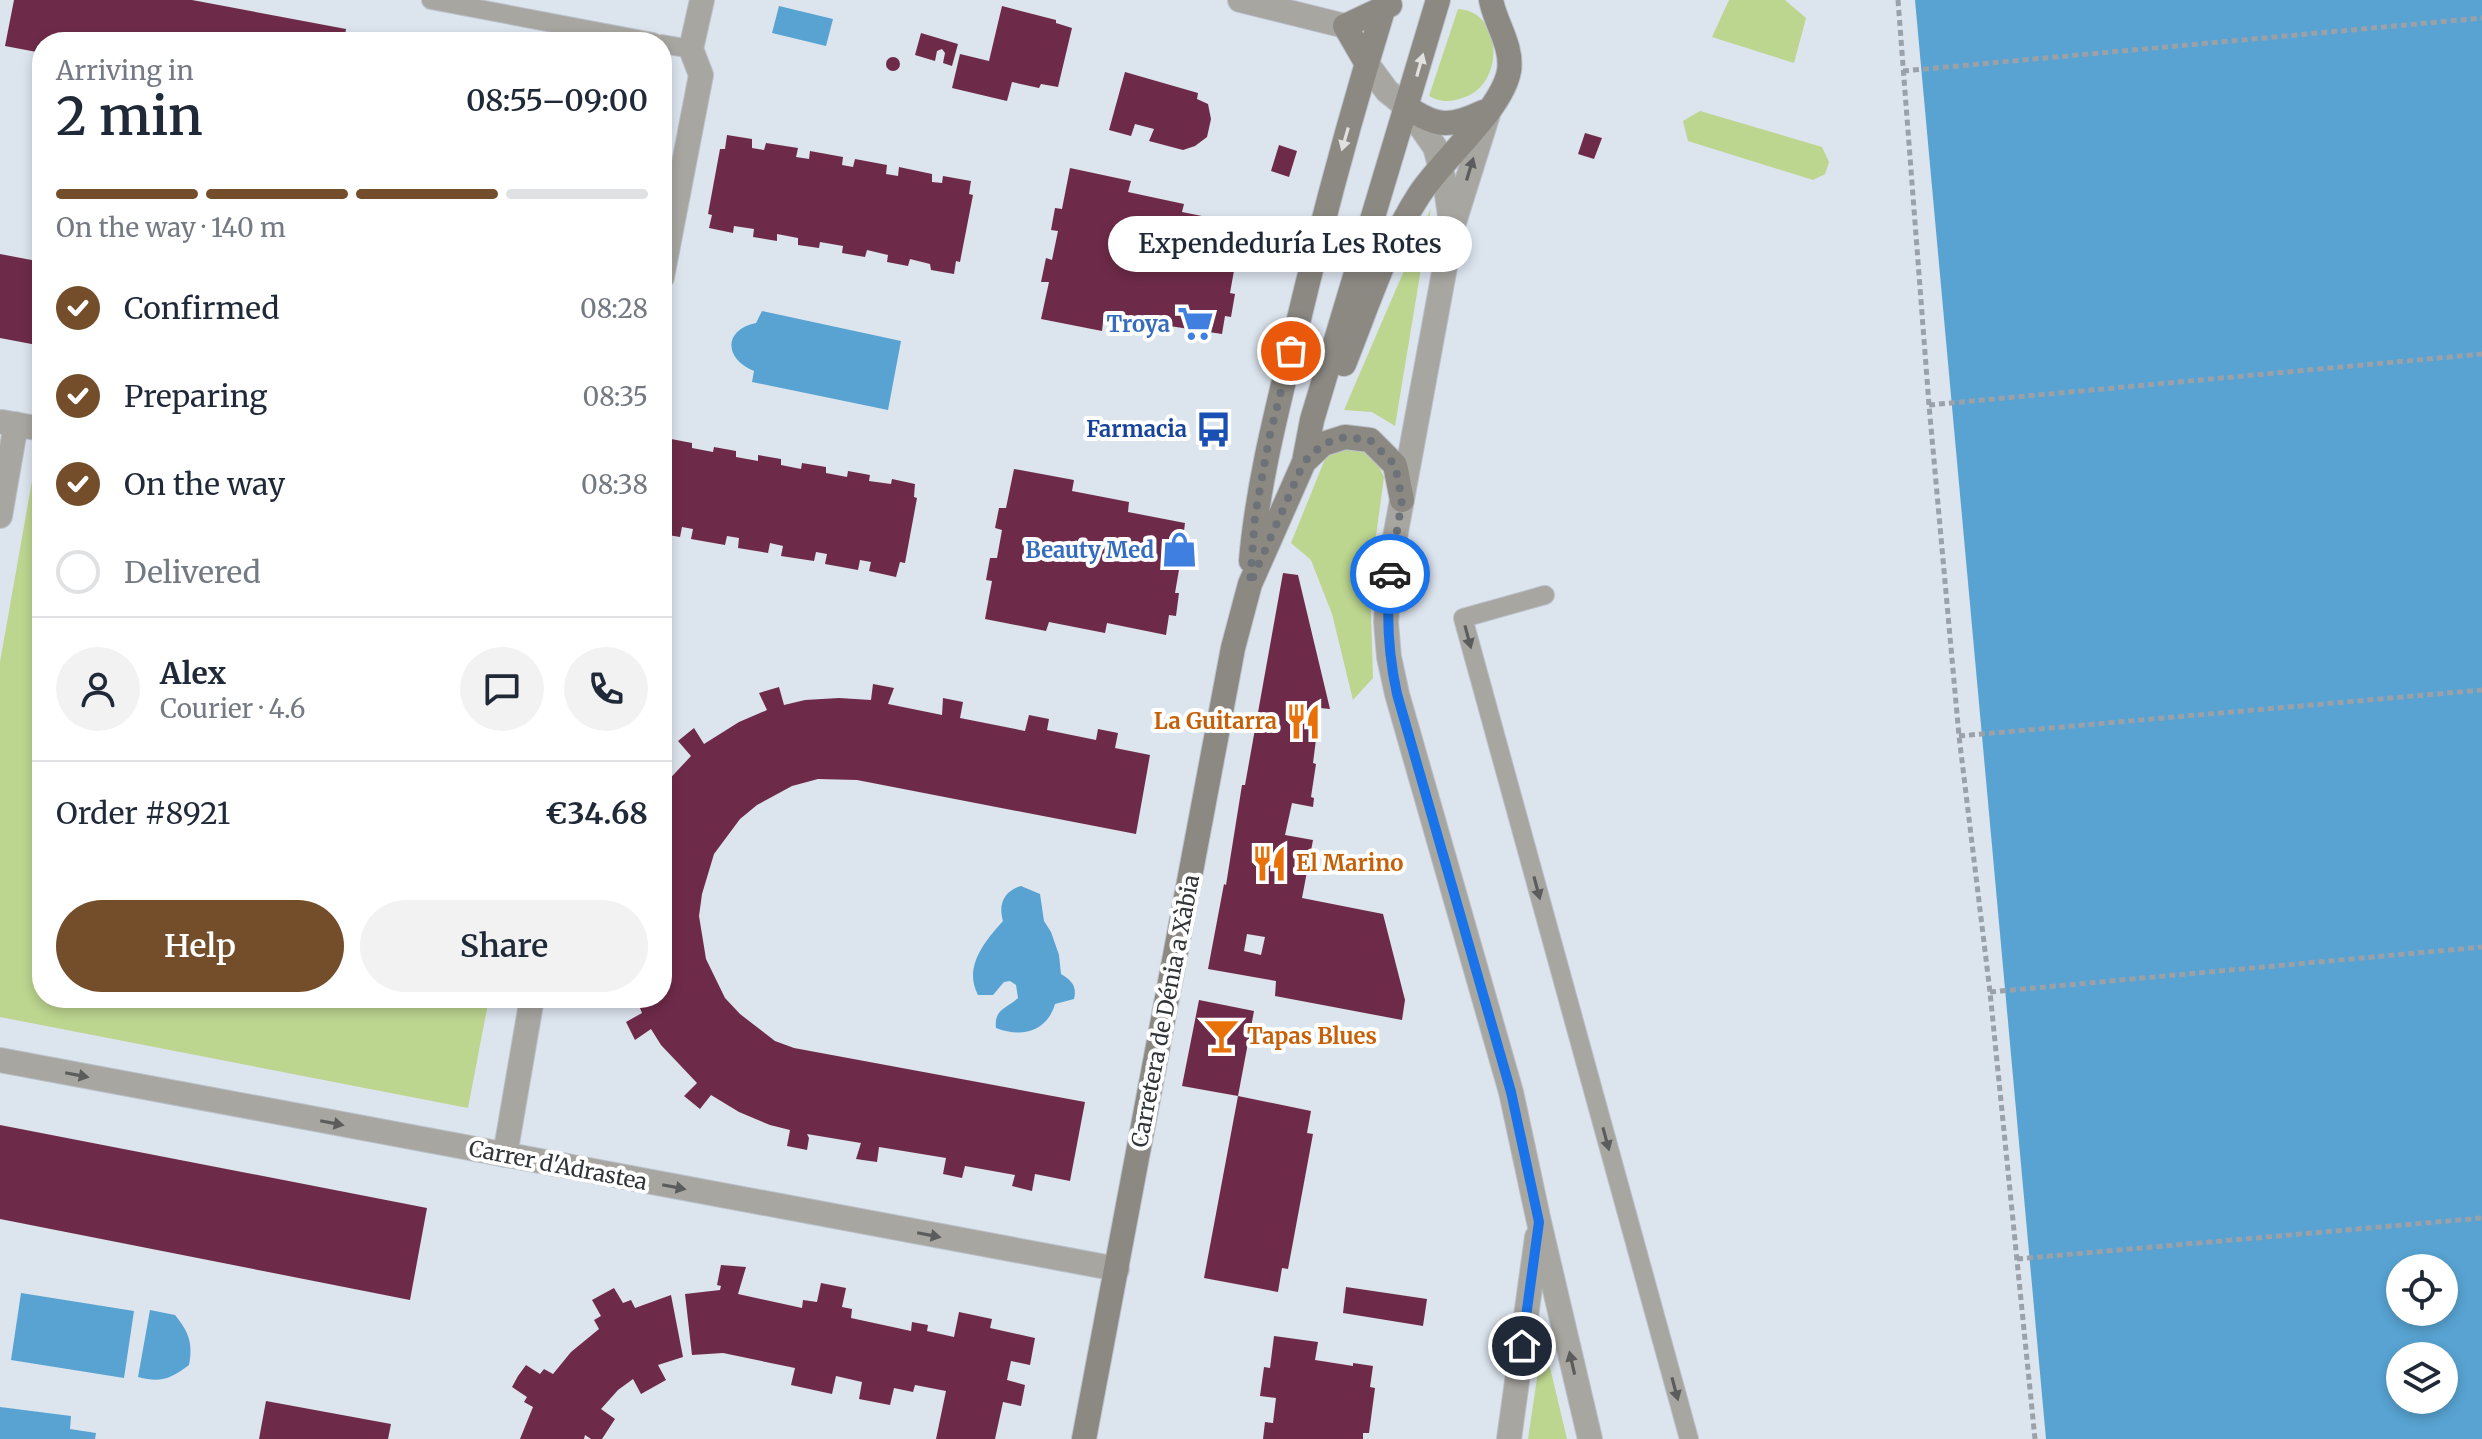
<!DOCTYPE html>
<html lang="en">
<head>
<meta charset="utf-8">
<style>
	:root { --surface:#fff; --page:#f2f2f3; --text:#1f2937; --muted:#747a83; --line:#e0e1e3; --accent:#744e2a }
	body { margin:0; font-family:Merriweather,serif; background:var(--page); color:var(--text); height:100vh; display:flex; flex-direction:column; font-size:30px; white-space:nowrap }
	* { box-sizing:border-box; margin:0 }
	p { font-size:26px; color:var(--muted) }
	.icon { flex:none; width:44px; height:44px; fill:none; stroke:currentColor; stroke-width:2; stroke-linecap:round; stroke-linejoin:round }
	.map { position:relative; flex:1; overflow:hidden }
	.drawer { position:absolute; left:32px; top:32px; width:640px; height:976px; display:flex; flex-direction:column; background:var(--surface); border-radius:32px; box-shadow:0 4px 12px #0003 }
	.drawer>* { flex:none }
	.tools { position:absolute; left:2386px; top:1254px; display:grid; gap:16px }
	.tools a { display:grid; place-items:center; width:72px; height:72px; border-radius:50%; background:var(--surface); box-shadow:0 4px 12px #0003; font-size:40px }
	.pin { position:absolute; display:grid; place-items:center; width:68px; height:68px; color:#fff; margin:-34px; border:4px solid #fff; border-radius:50%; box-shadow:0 2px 8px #0007 }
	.courier { position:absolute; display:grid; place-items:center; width:80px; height:80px; margin:-40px; border:6px solid #1a73e8; border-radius:50%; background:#fff; color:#222; box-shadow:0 2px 10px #0007 }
	.bubble { position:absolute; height:56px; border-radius:28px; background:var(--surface); box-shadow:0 4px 12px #0003; font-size:26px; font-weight:600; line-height:56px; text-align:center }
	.head em { font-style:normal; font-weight:600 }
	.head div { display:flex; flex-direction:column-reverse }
	.head { display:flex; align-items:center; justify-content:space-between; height:136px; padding:0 24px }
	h1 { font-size:52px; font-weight:600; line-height:60px }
	.bar { display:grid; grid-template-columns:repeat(4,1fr); gap:12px 8px; align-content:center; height:96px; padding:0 24px }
	.bar i { height:10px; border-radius:6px; background:var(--line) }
	.bar .current { background:var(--accent) }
	.bar p { grid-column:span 4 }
	.line { display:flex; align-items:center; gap:20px; padding:0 24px; border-top:2px solid var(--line) }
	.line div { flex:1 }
	.round { display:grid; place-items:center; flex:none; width:84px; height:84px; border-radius:42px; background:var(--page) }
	ol { padding:0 24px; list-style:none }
	li { display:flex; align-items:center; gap:24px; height:88px }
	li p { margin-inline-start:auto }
	li .icon { padding:8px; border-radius:50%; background:var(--accent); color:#fff; stroke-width:4 }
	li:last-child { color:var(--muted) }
	li i { width:44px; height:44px; border:4px solid var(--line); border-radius:50% }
	.button { display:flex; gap:16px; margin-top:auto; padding:16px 24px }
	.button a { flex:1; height:92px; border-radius:48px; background:var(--accent); color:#fff; font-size:32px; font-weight:600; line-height:92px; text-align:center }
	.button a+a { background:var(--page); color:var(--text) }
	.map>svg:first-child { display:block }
	.green { fill:#bcd58f }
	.water { fill:#58a3d2; fill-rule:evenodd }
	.building { fill:#6e2b49; fill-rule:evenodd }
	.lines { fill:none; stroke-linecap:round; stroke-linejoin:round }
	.lane-casing { stroke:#bac1ca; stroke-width:20 }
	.street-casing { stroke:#bac1ca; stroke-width:26 }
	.secondary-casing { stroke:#bac1ca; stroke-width:26 }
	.path { stroke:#9ba1a9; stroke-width:5; stroke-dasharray:6 4; stroke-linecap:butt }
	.lane { stroke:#a8a6a1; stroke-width:18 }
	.street { stroke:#a8a6a1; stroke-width:24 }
	.secondary { stroke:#8c8882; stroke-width:24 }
	.oneway { fill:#e2e1e0 }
	.oneway2 { fill:#5b5d5d }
	.done { stroke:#6d7278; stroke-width:8; stroke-dasharray:0 14.4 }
	.route { stroke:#1a73e8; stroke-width:10 }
	.labels { text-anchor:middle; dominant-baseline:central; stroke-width:8; stroke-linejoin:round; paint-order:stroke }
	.shop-label { font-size:22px; font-weight:bold; fill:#366cbe; stroke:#fff; text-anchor:end }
	.transit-label { font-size:22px; font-weight:bold; fill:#164399; stroke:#fff; text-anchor:end }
	.food-label { font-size:22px; font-weight:bold; fill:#c56008; stroke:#fff; text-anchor:start }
	.street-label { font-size:22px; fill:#313538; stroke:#fff }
</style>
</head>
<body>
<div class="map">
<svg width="2482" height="1439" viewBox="0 0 2482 1439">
	<rect width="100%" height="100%" fill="#dce4ee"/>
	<path class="green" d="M1729,0H1785L1806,18L1794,63L1712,37Z
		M1458,9C1503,11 1505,83 1465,97C1451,102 1441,103 1429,96Z
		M1700,111L1822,147L1829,162L1825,174L1813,180L1688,141L1683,121Z
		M1431,208L1395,426L1372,412L1344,410Z
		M1348,447L1365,449L1376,460L1384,477L1370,580L1373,678L1353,700L1332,614L1311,560L1291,543L1327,454Z
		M35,464L42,465V998H489L468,1108L0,1017V662Z
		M1543,1338L1567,1439H1528Z"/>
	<path class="water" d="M1915,0H2482V1439H2046ZM2400,1268H2444V1312H2400ZM2400,1356H2444V1400H2400Z
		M779,6L833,19L826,46L772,33Z
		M762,311L901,341L888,410L752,382L754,371C724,359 723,330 756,323Z
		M1021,886L1040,894L1044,921L1051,932L1059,955L1061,974C1072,981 1077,986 1074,999L1055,1004C1047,1032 1021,1038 996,1028C994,1009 1006,1009 1018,998L1016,985L1010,981L1004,982L993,995H978C963,967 985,941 1003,921C998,904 1004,891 1021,886Z
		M21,1293L134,1311L124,1378L11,1360Z
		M150,1310L175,1315C189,1332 193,1343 189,1365C170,1379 161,1383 138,1377Z
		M0,1407L71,1416L70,1429L96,1433L95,1439H0Z"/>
	<path class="building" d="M14,0H192L346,29L344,42H42V53L5,46Z
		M1002,6L1056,20V23L1072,28L1058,87L1041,84L1039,88L1012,82L1007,101L952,88L960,54L989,61Z
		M921,33L958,44L952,66L943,63L945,53L942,49L937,51L935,61L915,55Z
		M886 64a7 7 0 1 1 14 0a7 7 0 1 1-14 0Z
		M1125,72L1198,93L1197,99L1208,104L1211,119L1207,137L1195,146L1183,150L1149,141L1154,129L1135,124L1131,136L1109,130Z
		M1585,133L1602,138L1594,159L1578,154Z
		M727,135L752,139V148L764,150L766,143L798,148L796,157L809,159L810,151L843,157L842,165L853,167L855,159L887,165L886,174L898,176L899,167L932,174V182L942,183L943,176L971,181L969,194L973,195L960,262L956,261L954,274L931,270L930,264L910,259L908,266L887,262L888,255L867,250L865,257L842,253L843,246L820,242L819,248L798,245V238L777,234V241L753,237L754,229L734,226L733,233L709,228L712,215L708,214L720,149H725Z
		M1279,145L1297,151L1289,177L1271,171Z
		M1070,168L1131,181L1128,192L1184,204L1182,212L1242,224L1239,241H1245L1241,265H1235L1230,293L1235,294L1231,317L1225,316L1222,334L1163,325L1160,334L1103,322L1102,331L1041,319L1049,282H1041L1046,258L1052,260L1058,231L1051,230L1055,208L1062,209Z
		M0,254L42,262V346L0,338Z
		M671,439L692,443V448L713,452L714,447L736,451V457L758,461V455L781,459V465L801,469L802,463L826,467V473L847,477L848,471L870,475L869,481L891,484L892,479L915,484L914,497L917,498L905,563L900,562L896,577L869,571L871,562L860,560L858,570L825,564L827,554L816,552L814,561L781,556L783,546L770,543L768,553L738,548L739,538L727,536L725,545L691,539L693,529L682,527L680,537L662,534V459L663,451H669Z
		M1014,469L1074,480L1072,491L1129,502L1128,512L1185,523L1183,539L1189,541L1185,563L1180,564L1175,593H1179L1176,616L1169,615L1166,635L1107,623L1105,633L1049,622L1046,631L985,619L992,581L986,580L990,558H997L1002,530L995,528L999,508H1006Z
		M1283,573L1298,575L1330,709L1320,708L1313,763L1316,764L1311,797L1314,798L1313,807L1292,803L1285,835L1313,840L1302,898L1383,914L1405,1000L1402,1020L1275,996L1276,981L1208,969L1224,884L1226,885L1242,785H1245ZM1247,934L1265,937L1261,955L1244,951Z
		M873,684L894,688L888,704L942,715L943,698L963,702L960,718L1025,731L1029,715L1049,719L1047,730L1096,740L1098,729L1118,733L1115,748L1150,755L1136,834L857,780L818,779L792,786L757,805L740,819L714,854L702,894L699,916L706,959L725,998L740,1014L775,1041L794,1048L1085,1102L1070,1181L1035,1174L1032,1191L1012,1186L1015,1175L965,1166L962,1178L943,1174L946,1158L879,1147L877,1162L856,1159L861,1143L807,1134L809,1138L807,1150L787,1146L790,1130L770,1125L739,1112L711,1095L700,1109L684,1096L697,1083L661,1045L651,1029L635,1040L626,1022L642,1013L636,998H662V787L691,756L678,741L694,728L704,744L739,722L767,710L759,693L779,687L784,705L805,700L839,698L871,700Z
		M1199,1000L1254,1011L1238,1096L1182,1086Z
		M1238,1096L1311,1111L1307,1133L1313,1134L1288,1269L1282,1268L1278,1292L1204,1278Z
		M0,1125L427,1208L410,1300L0,1219Z
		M721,1265L746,1267L738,1294L802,1308L803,1300L817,1302L821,1283L846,1288L842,1307L852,1309L851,1318L911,1331L912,1322L928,1325L927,1331L954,1337L959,1312L992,1319L990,1328L1035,1338L1030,1365L1011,1361L1007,1380L1025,1385L1021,1406L1003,1402L995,1439H936L946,1391L915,1385L913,1392L894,1388L890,1405L859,1399L862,1382L836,1376L832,1394L791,1385L795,1368L723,1353L692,1355L685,1294L720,1290L721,1286L717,1285Z
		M1346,1287L1427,1299L1423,1326L1343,1313Z
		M614,1288L623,1303L631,1300L635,1308L671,1295L683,1357L658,1365L666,1380L641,1394L633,1379L618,1390L601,1409L615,1419L602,1439H591L585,1435L584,1439H520L533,1407L524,1402L527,1397L512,1387L518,1376L526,1365L540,1374L544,1369L553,1374L571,1352L599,1329L594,1320L601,1316L592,1300Z
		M1274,1336L1318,1342L1315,1360L1353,1366V1363L1373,1366L1370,1387L1375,1388L1369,1433H1363V1439H1263L1265,1422L1273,1423L1276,1398L1260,1396L1264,1367L1270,1368Z
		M266,1401L391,1424L388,1439H259Z"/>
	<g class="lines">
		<defs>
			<path id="lane" d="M431,0L653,42
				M662,44L691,49
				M1545,595L1463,618L1689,1439"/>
			<path id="street" d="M1240,0L1345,26
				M1367,64L1387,91L1407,107L1435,147L1446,188L1451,223
				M1489,111L1452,229L1391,559L1386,622L1389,657L1397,694L1511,1092L1539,1222L1590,1439
				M662,277L701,75L691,49L702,0
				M2,422L42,429
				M0,516L16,424
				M0,1060L1117,1269
				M505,1155L532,998
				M1509,1439L1537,1237"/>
			<path id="secondary" d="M1367,64L1345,26L1390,5
				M1407,107C1437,128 1451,127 1483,112
				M1344,364C1367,307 1386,246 1419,195C1442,159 1502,110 1509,71C1513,46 1495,23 1491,0
				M1304,462L1323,444L1345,437L1370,440L1395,465L1402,500
				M1251,561C1258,480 1279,402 1298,323C1324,214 1353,107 1386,0
				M1084,1439L1233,648L1250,584L1304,462L1312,420L1438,0"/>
		</defs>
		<use href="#lane" class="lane-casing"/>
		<use href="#street" class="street-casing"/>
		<use href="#secondary" class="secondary-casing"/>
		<path class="path" d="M1898,0L1929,405L1959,736L1990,992L2035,1439
			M1903,71L2482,18
			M1929,405L2482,354
			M1959,736L2482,690
			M1990,992L2482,947
			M2017,1259L2482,1218"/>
		<use href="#lane" class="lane"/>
		<use href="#street" class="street"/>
		<use href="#secondary" class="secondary"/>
	</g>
	<defs><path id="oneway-solid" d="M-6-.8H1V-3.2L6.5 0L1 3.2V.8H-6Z" transform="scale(2)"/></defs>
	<g class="oneway">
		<use href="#oneway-solid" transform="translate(1420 65) rotate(-74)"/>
		<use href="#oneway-solid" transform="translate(1345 139) rotate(106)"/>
	</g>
	<g class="oneway2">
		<use href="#oneway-solid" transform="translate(1470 169) rotate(-73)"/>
		<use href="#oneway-solid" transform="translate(1468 637) rotate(75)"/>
		<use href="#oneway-solid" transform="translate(1537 888) rotate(75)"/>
		<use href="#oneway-solid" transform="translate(77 1075) rotate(11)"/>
		<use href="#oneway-solid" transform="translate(332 1123) rotate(11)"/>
		<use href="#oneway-solid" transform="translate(1606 1139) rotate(75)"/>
		<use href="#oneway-solid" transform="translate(674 1187) rotate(11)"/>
		<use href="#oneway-solid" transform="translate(929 1235) rotate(11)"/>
		<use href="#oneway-solid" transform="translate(1572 1363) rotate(-103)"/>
		<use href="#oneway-solid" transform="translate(1675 1389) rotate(75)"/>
	</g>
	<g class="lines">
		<path class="done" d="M1291,351L1269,439L1255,516L1250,584L1304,462L1323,444L1345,437L1370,440L1395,465L1402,500L1390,574"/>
		<path class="route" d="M1390,574C1386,616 1388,653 1397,694L1511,1092L1539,1222L1522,1346"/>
	</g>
	<defs>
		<symbol id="supermarket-bare" viewBox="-9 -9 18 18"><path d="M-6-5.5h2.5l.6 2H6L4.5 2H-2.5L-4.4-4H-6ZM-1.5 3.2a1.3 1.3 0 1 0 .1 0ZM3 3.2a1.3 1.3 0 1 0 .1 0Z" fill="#3f7fe0" stroke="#fff" stroke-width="2.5" paint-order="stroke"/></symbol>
		<symbol id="bus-bare" viewBox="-9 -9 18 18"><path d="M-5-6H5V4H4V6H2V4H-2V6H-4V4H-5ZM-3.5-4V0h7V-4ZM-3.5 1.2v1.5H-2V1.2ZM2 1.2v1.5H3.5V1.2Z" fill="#1a4fb4" stroke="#fff" stroke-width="2.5" paint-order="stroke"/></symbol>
		<symbol id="shop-bare" viewBox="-9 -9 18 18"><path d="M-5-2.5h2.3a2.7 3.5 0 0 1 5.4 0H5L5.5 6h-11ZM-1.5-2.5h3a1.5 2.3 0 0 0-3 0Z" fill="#3f7fe0" stroke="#fff" stroke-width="2.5" paint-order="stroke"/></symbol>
		<symbol id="restaurant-bare" viewBox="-9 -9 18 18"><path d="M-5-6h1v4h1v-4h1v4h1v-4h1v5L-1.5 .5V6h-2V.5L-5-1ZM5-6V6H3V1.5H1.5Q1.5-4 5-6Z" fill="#e8710a" stroke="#fff" stroke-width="2.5" paint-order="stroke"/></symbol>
		<symbol id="bar-bare" viewBox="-9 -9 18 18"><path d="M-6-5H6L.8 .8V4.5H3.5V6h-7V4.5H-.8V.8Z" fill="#e8710a" stroke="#fff" stroke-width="2.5" paint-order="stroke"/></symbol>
	</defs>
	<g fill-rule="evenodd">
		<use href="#supermarket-bare" x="1170" y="298" width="51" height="51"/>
		<use href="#bus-bare" x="1188" y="404" width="51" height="51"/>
		<use href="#shop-bare" x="1154" y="524" width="51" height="51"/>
		<use href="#restaurant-bare" x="1278" y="696" width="51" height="51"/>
		<use href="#restaurant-bare" x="1244" y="838" width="51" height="51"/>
		<use href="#bar-bare" x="1196" y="1010" width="51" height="51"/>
	</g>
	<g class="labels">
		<g class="shop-label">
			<text x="1170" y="324">Troya</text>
			<text x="1154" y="550">Beauty Med</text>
		</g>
		<g class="transit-label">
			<text x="1187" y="429">Farmacia</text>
		</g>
		<g class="food-label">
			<text x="1277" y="721" text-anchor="end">La Guitarra</text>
			<text x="1296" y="863">El Marino</text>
			<text x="1247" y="1036">Tapas Blues</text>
		</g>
		<g class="street-label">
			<text transform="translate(1165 1011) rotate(-79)">Carretera de Dénia a Xàbia</text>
			<text transform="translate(558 1165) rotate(11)">Carrer d'Adrastea</text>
		</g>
	</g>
</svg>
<div class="tools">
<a><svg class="icon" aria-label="locate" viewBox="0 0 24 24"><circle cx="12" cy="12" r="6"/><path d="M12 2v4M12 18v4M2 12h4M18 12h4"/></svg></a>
<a><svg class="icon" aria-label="layers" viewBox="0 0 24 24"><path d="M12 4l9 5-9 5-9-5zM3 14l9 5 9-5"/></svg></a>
</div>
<div class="pin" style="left:1291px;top:351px;background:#ea580c"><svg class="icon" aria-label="bag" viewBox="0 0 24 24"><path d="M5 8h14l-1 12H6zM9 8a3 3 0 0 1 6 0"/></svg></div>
<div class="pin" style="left:1522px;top:1346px;background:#1f2937"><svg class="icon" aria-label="home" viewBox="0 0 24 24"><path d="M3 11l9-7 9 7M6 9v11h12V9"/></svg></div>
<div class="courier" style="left:1390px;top:574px"><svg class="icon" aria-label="car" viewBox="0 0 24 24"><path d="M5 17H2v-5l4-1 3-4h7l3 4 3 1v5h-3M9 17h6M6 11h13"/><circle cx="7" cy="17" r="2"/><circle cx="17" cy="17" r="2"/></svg></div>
<div class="bubble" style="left:1108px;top:216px;width:364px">Expendeduría Les Rotes</div>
<section class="drawer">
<div class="head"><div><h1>2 min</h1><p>Arriving in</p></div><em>08:55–09:00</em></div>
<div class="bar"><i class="current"></i><i class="current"></i><i class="current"></i><i></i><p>On the way · 140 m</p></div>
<ol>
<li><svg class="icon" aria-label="check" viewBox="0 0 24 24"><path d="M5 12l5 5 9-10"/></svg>Confirmed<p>08:28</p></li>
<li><svg class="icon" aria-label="check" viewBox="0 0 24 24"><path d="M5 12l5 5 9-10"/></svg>Preparing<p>08:35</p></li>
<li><svg class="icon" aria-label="check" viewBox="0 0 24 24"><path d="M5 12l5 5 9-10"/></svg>On the way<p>08:38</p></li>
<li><i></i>Delivered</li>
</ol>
<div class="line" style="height:144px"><a class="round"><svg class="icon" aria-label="person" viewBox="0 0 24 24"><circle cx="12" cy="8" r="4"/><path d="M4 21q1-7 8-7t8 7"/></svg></a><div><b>Alex</b><p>Courier · 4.6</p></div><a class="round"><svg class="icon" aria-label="chat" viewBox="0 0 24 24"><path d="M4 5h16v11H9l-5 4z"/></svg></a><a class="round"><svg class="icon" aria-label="phone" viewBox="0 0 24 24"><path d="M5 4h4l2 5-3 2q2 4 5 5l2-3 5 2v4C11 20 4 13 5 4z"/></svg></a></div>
<div class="line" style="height:104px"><div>Order #8921</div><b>€34.68</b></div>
<div class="button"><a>Help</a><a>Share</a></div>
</section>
</div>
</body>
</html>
